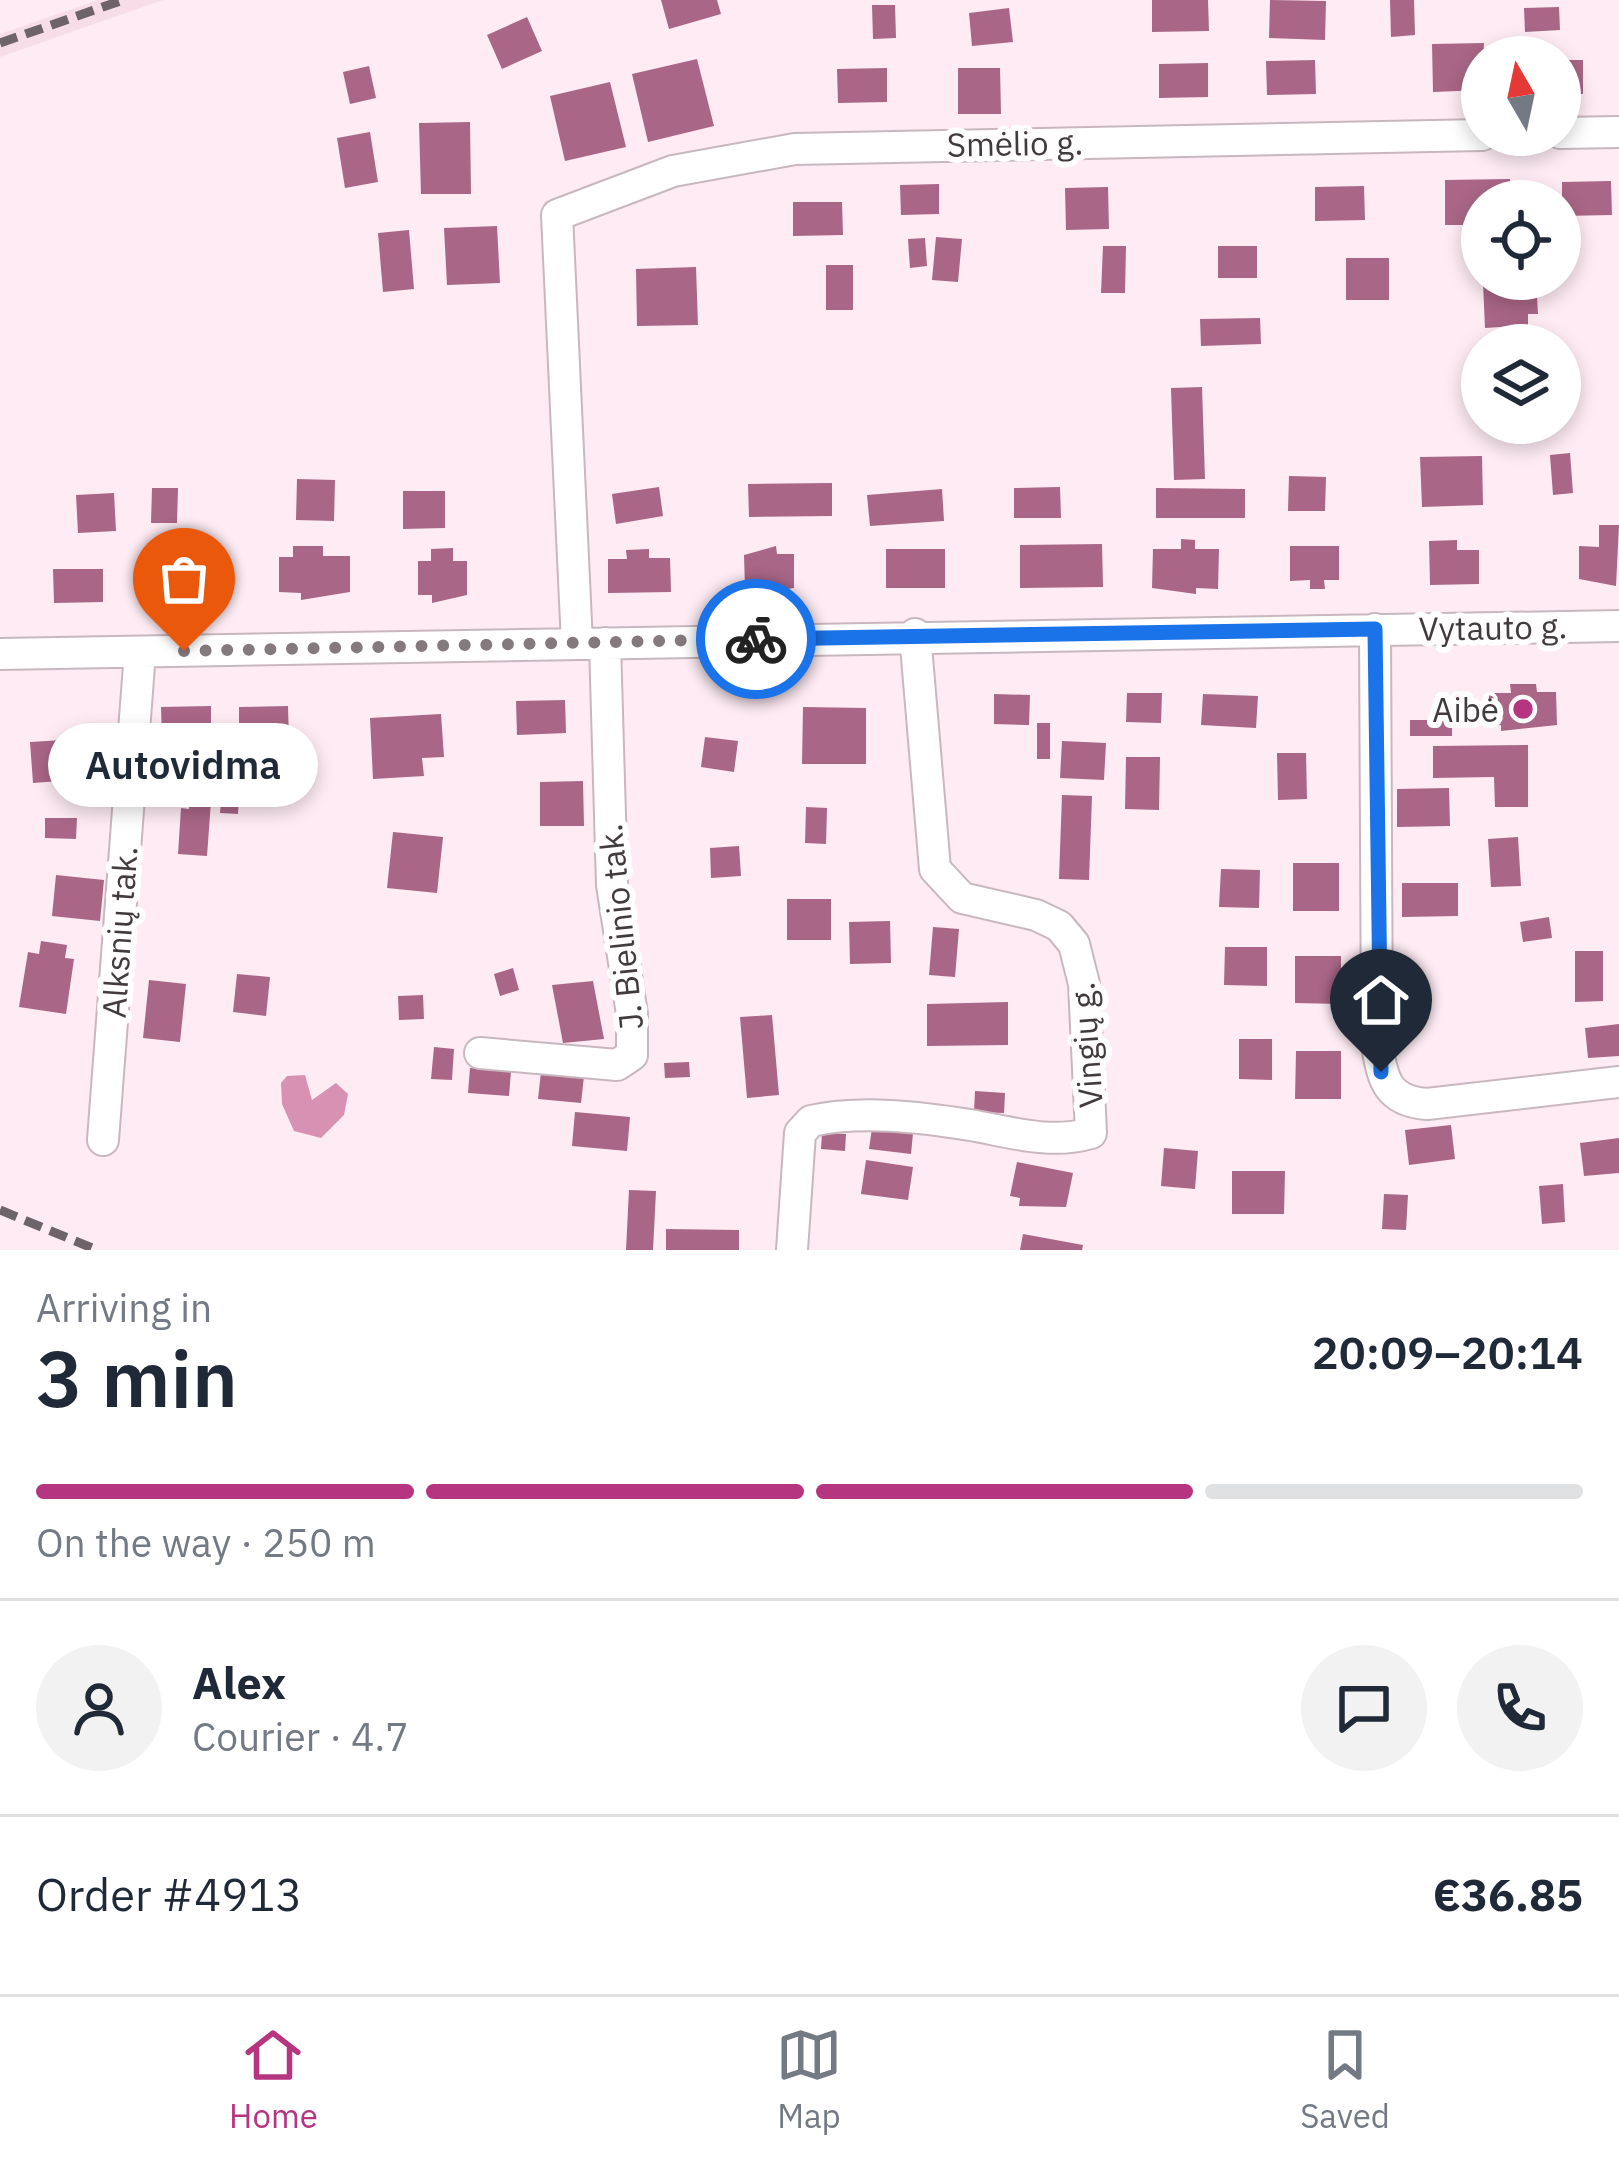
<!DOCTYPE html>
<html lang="en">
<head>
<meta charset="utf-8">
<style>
	:root { --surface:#fff; --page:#f2f2f3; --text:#1f2937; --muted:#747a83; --line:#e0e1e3; --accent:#b63580 }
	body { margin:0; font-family:"IBM Plex Sans",sans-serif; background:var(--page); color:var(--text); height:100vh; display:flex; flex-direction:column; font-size:45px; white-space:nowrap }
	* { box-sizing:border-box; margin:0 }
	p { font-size:39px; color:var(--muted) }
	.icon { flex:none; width:66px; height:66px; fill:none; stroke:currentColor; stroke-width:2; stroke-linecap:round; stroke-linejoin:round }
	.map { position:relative; height:1250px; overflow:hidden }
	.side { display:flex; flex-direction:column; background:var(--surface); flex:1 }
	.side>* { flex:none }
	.needle { width:78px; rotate:351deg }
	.buttons { position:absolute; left:1461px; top:36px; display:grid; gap:24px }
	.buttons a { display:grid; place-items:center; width:120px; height:120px; border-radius:50%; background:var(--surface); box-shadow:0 6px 18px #0003; font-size:60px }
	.pin { position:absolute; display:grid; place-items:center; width:102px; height:102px; color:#fff; margin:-123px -51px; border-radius:50% 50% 50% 0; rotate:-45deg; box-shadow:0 0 12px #0007 }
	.pin .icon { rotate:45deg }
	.courier { position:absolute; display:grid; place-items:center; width:120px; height:120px; margin:-60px; border:9px solid #1a73e8; border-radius:50%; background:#fff; color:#222; box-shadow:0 3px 15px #0007 }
	.bubble { position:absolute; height:84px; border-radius:42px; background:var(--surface); box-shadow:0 6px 18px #0003; font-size:39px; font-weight:600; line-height:84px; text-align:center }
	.headline em { font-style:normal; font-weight:600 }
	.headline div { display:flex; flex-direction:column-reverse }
	.headline { display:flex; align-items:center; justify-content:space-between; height:204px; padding:0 36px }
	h1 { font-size:78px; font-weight:600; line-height:90px }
	.bar { display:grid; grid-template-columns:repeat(4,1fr); gap:18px 12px; align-content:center; height:144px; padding:0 36px }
	.bar i { height:15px; border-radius:9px; background:var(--line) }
	.bar .active { background:var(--accent) }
	.bar p { grid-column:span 4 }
	.line { display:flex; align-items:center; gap:30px; padding:0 36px; border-top:3px solid var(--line) }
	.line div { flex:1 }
	.round { display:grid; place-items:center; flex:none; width:126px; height:126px; border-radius:63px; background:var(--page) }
	.menu { display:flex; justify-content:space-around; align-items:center; height:168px; border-top:3px solid var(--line); background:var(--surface); font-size:33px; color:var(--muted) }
	.menu a { display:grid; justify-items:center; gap:6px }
	.menu .active { color:var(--accent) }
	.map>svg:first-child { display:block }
	.built { fill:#f7dde8 }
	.water { fill:#d791b3 }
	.building { fill:#a96687 }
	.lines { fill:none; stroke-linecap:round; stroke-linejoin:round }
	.minor-casing { stroke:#c9b7bf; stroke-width:34 }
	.minor { stroke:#fff; stroke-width:30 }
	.rail { stroke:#6d6368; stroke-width:9; stroke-dasharray:18 9; stroke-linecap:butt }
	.done { stroke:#84797d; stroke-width:12; stroke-dasharray:0 21.6 }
	.route { stroke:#1a73e8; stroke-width:15 }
	.poi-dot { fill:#b63580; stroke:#fefefe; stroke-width:4.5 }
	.labels { text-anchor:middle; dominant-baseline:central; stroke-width:12; stroke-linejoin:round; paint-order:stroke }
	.street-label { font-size:33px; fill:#423b3e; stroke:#fefefe }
	.poi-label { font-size:33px; fill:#423b3e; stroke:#fefefe; text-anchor:end }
</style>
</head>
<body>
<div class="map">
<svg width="1619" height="1250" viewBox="0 0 1619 1250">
	<rect width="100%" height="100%" fill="#feebf3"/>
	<path class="built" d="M98,0H163L0,57V34Z"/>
	<path class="water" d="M305,1075L312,1100L336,1083L348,1094L344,1115L321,1138L294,1131L282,1104L281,1083L287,1076Z"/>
	<path class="building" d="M661,0H717L721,14L669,29Z
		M1152,0H1208L1209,31L1152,32Z
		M1270,0L1326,1L1325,40L1269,38Z
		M1390,0H1414L1415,35L1391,37Z
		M872,5H895L896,38L873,39Z
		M1559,7L1560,30L1525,32L1524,8Z
		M1009,8L1013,42L972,46L969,13Z
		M527,17L542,51L502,69L487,35Z
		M1484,43L1482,90L1433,92L1432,44Z
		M697,59L714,126L648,142L632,74Z
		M1315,60L1316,94L1267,95L1266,61Z
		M1560,60H1583V94H1560Z
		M1208,63V97L1159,98V64Z
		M369,66L376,98L350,104L343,72Z
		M887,68V102L838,103L837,69Z
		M958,68H1000L1001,114H958Z
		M610,82L626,147L565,161L550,96Z
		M470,122L471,194H421L419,123Z
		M370,132L378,182L345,188L337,138Z
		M1510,179V201H1482V225H1445V180Z
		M1611,181L1612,215L1562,216V182Z
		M939,184V214L901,215L900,185Z
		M1364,186L1365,220L1315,221V187Z
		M1108,187L1109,229L1066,230L1065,188Z
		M793,202H842L843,235L793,236Z
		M497,226L500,283L447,285L444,228Z
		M409,230L414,289L383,292L378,233Z
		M936,237L962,239L958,282L932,280Z
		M925,238L927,266L910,268L908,239Z
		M1103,246H1126L1125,293H1101Z
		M1218,246H1257V278H1218Z
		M1346,258H1389V300H1346Z
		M826,265H853V310H826Z
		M696,267L698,325L637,326L636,269Z
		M1489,279H1536L1538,314H1528V325L1485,328L1483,283Z
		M1260,318L1261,344L1201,346L1200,319Z
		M1202,387L1205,479L1174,480L1171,388Z
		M1570,453L1573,493L1553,495L1550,455Z
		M1482,456L1483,505L1422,507L1420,457Z
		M1289,476L1326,477L1325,511H1288Z
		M297,479L335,480L334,521L296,520Z
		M832,483V516L749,517L748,484Z
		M659,487L663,516L616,524L612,494Z
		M1060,487L1061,518H1014V488Z
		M152,488H178L177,523H151Z
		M1156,488L1245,489V518H1156Z
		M942,489L944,521L870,526L867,495Z
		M403,491H445V528L403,529Z
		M114,493L116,531L78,533L76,495Z
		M1599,525H1619L1616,586L1579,579V546L1599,547Z
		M1181,539L1195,540V549H1219L1218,589L1196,588V594L1152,588L1153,549H1181Z
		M1457,540V550H1479V584L1430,585L1429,541Z
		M1102,544L1103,587L1020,588V545Z
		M293,546H323V556H350V592L301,600V593L279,592V557H293Z
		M776,546L777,554H794V588L763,593V588H745L744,555Z
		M1290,546H1339V580H1324L1325,589H1310V580L1290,581Z
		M453,548V561H467V595L432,603V595H418V561H431V549Z
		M649,549V558H670L671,592L608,593V559H627L626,550Z
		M886,549H945V588H886Z
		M213,562V596L164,597L163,563Z
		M53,569H103V602L54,603Z
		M1510,684H1536L1537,692H1556L1557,725L1501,731V725L1489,726V693H1511Z
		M1127,693H1162L1161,723L1126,722Z
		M994,694L1030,695L1029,725L994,724Z
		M1203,694L1258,696L1256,728L1201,725Z
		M565,700L566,733L517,735L516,701Z
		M211,706V740L162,741L161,707Z
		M288,706L289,740H239V707Z
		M803,707L866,708V764H802Z
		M441,714L444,757L422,758L424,776L373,779L370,718Z
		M1410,720H1452V736H1410Z
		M1037,723H1050V759H1037Z
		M705,737L738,741L734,772L701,767Z
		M97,738L100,778L33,783L30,742Z
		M1062,741L1106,743L1104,780L1060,778Z
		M1528,745V807H1495L1494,777L1433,778V746Z
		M1277,753H1306L1307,799L1278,800Z
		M1126,757H1160L1159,810L1125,809Z
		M192,773L213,774L207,856L178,854L181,808L189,809Z
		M223,778L240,780L238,814L220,813Z
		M583,781L584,826H540V782Z
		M1449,788L1450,826L1397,827V789Z
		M1062,795L1092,796L1089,880L1059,879Z
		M806,807L827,808L826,844L805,843Z
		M45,818H77L76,839L45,838Z
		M393,832L443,837L437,893L387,888Z
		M1518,837L1521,886L1491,887L1488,839Z
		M739,846L741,876L711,878L710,848Z
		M1293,863H1339V911H1293Z
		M1221,869L1260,870L1259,908L1219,907Z
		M56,875L104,880L100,921L52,916Z
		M1402,883H1458V916L1402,917Z
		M787,899H831V940H787Z
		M1549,917L1552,938L1523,942L1520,922Z
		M890,921L891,963L850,964L849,922Z
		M933,927L959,929L955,977L929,975Z
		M41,941L67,945L65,958L74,959L66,1014L19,1007L28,952L39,954Z
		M1225,947H1267V986L1224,985Z
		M1575,951H1603V1001L1575,1002Z
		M1295,956H1341V1004L1295,1003Z
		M513,968L519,990L500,996L494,974Z
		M237,974L270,977L266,1016L233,1012Z
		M149,980L186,984L180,1042L143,1038Z
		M593,981L604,1039L563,1043L552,985Z
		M423,995L424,1019L399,1020L398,996Z
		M1008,1002V1045L927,1046V1004Z
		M772,1015L779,1095L747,1098L740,1017Z
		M1619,1024V1056L1588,1058L1585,1028Z
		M1239,1039H1272V1080L1239,1079Z
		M434,1047L454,1049L452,1080L431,1079Z
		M1296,1051H1341V1099H1295Z
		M689,1062L690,1077L665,1078L664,1063Z
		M470,1068L511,1071L509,1096L468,1093Z
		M541,1072L584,1076L581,1103L538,1099Z
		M975,1091L1005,1093L1004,1113L974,1112Z
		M575,1112L630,1117L627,1151L572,1146Z
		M1451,1125L1455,1159L1409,1165L1405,1130Z
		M872,1128L913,1133L911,1154L869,1149Z
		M822,1133L846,1134L845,1151L821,1149Z
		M1619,1138V1173L1584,1176L1580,1143Z
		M1164,1148L1198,1151L1195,1189L1161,1186Z
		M866,1160L913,1167L908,1200L861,1194Z
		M1017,1162L1073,1173L1066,1207L1019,1206L1020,1198L1010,1196Z
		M1232,1171H1285L1284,1214H1232Z
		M1563,1184L1565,1222L1542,1224L1539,1186Z
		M629,1190L656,1191L653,1250H626Z
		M1384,1194L1408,1195L1406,1230L1382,1229Z
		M666,1229L739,1230V1250H666Z
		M1023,1234L1083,1245L1082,1250H1020Z"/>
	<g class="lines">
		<defs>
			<path id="minor" d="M1560,133L1619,132
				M1375,629L1377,1046C1383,1081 1388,1101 1427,1104L1619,1082
				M577,644L557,215L673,171L795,149L1482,135
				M0,654L1619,626
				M480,1053L617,1065L632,1055V1014L612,885L605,643
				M103,1140L140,652
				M792,1250L800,1133L811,1121C860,1110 920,1117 970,1125C1011,1132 1050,1145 1091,1133L1084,984L1074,944L1059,926L1036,915L962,898L935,869L915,634"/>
		</defs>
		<use href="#minor" class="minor-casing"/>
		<use href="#minor" class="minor"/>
		<path class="rail" d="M0,43L123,0
			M0,1210L97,1250"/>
	</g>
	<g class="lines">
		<path class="done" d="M184,651L756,639"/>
		<path class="route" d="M756,639L1375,629L1381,1072"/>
	</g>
	<circle class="poi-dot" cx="1523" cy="709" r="12"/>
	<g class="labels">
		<g class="street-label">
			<text transform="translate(1015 143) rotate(-1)">Smėlio g.</text>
			<text transform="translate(1493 627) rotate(-1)">Vytauto g.</text>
			<text transform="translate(620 927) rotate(-96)">J. Bielinio tak.</text>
			<text transform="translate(119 932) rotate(-86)">Alksnių tak.</text>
			<text transform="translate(1086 1045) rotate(-94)">Vingių g.</text>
		</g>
		<g class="poi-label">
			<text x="1499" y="709">Aibė</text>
		</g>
	</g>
</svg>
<div class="buttons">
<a><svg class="needle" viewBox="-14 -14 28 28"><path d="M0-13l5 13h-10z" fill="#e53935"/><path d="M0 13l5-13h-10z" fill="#747a83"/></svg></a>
<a><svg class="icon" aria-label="locate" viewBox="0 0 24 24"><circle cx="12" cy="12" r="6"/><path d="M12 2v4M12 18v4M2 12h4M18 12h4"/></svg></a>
<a><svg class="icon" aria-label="layers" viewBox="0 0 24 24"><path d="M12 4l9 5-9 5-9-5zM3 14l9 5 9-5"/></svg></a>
</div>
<div class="pin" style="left:184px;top:651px;background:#ea580c"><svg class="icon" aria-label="bag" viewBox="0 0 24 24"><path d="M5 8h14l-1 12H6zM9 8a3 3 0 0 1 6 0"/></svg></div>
<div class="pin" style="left:1381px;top:1072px;background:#1f2937"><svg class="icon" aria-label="home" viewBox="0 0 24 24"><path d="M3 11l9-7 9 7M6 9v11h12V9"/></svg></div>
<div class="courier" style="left:756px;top:639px"><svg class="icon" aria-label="bike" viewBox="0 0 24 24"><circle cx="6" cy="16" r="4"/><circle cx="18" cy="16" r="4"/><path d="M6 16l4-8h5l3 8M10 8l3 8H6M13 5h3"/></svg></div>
<div class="bubble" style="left:48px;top:723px;width:270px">Autovidma</div>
</div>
<section class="side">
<div class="headline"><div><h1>3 min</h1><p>Arriving in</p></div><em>20:09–20:14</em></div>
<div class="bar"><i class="active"></i><i class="active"></i><i class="active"></i><i></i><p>On the way · 250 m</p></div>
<div class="line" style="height:216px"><a class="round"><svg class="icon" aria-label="person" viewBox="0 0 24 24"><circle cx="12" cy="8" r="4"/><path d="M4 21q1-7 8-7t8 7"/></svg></a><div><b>Alex</b><p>Courier · 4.7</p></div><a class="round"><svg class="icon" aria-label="chat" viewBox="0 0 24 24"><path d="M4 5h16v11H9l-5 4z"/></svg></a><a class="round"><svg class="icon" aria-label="phone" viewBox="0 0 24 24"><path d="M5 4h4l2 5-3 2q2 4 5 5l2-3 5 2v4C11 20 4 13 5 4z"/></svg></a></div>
<div class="line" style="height:156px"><div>Order #4913</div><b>€36.85</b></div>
</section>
<nav class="menu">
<a class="active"><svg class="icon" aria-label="home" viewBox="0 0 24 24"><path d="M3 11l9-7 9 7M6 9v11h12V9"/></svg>Home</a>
<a><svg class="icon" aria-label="map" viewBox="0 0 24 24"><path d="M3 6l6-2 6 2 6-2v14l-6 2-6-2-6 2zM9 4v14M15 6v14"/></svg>Map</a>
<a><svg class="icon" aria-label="saved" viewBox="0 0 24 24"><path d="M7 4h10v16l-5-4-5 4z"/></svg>Saved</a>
</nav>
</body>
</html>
